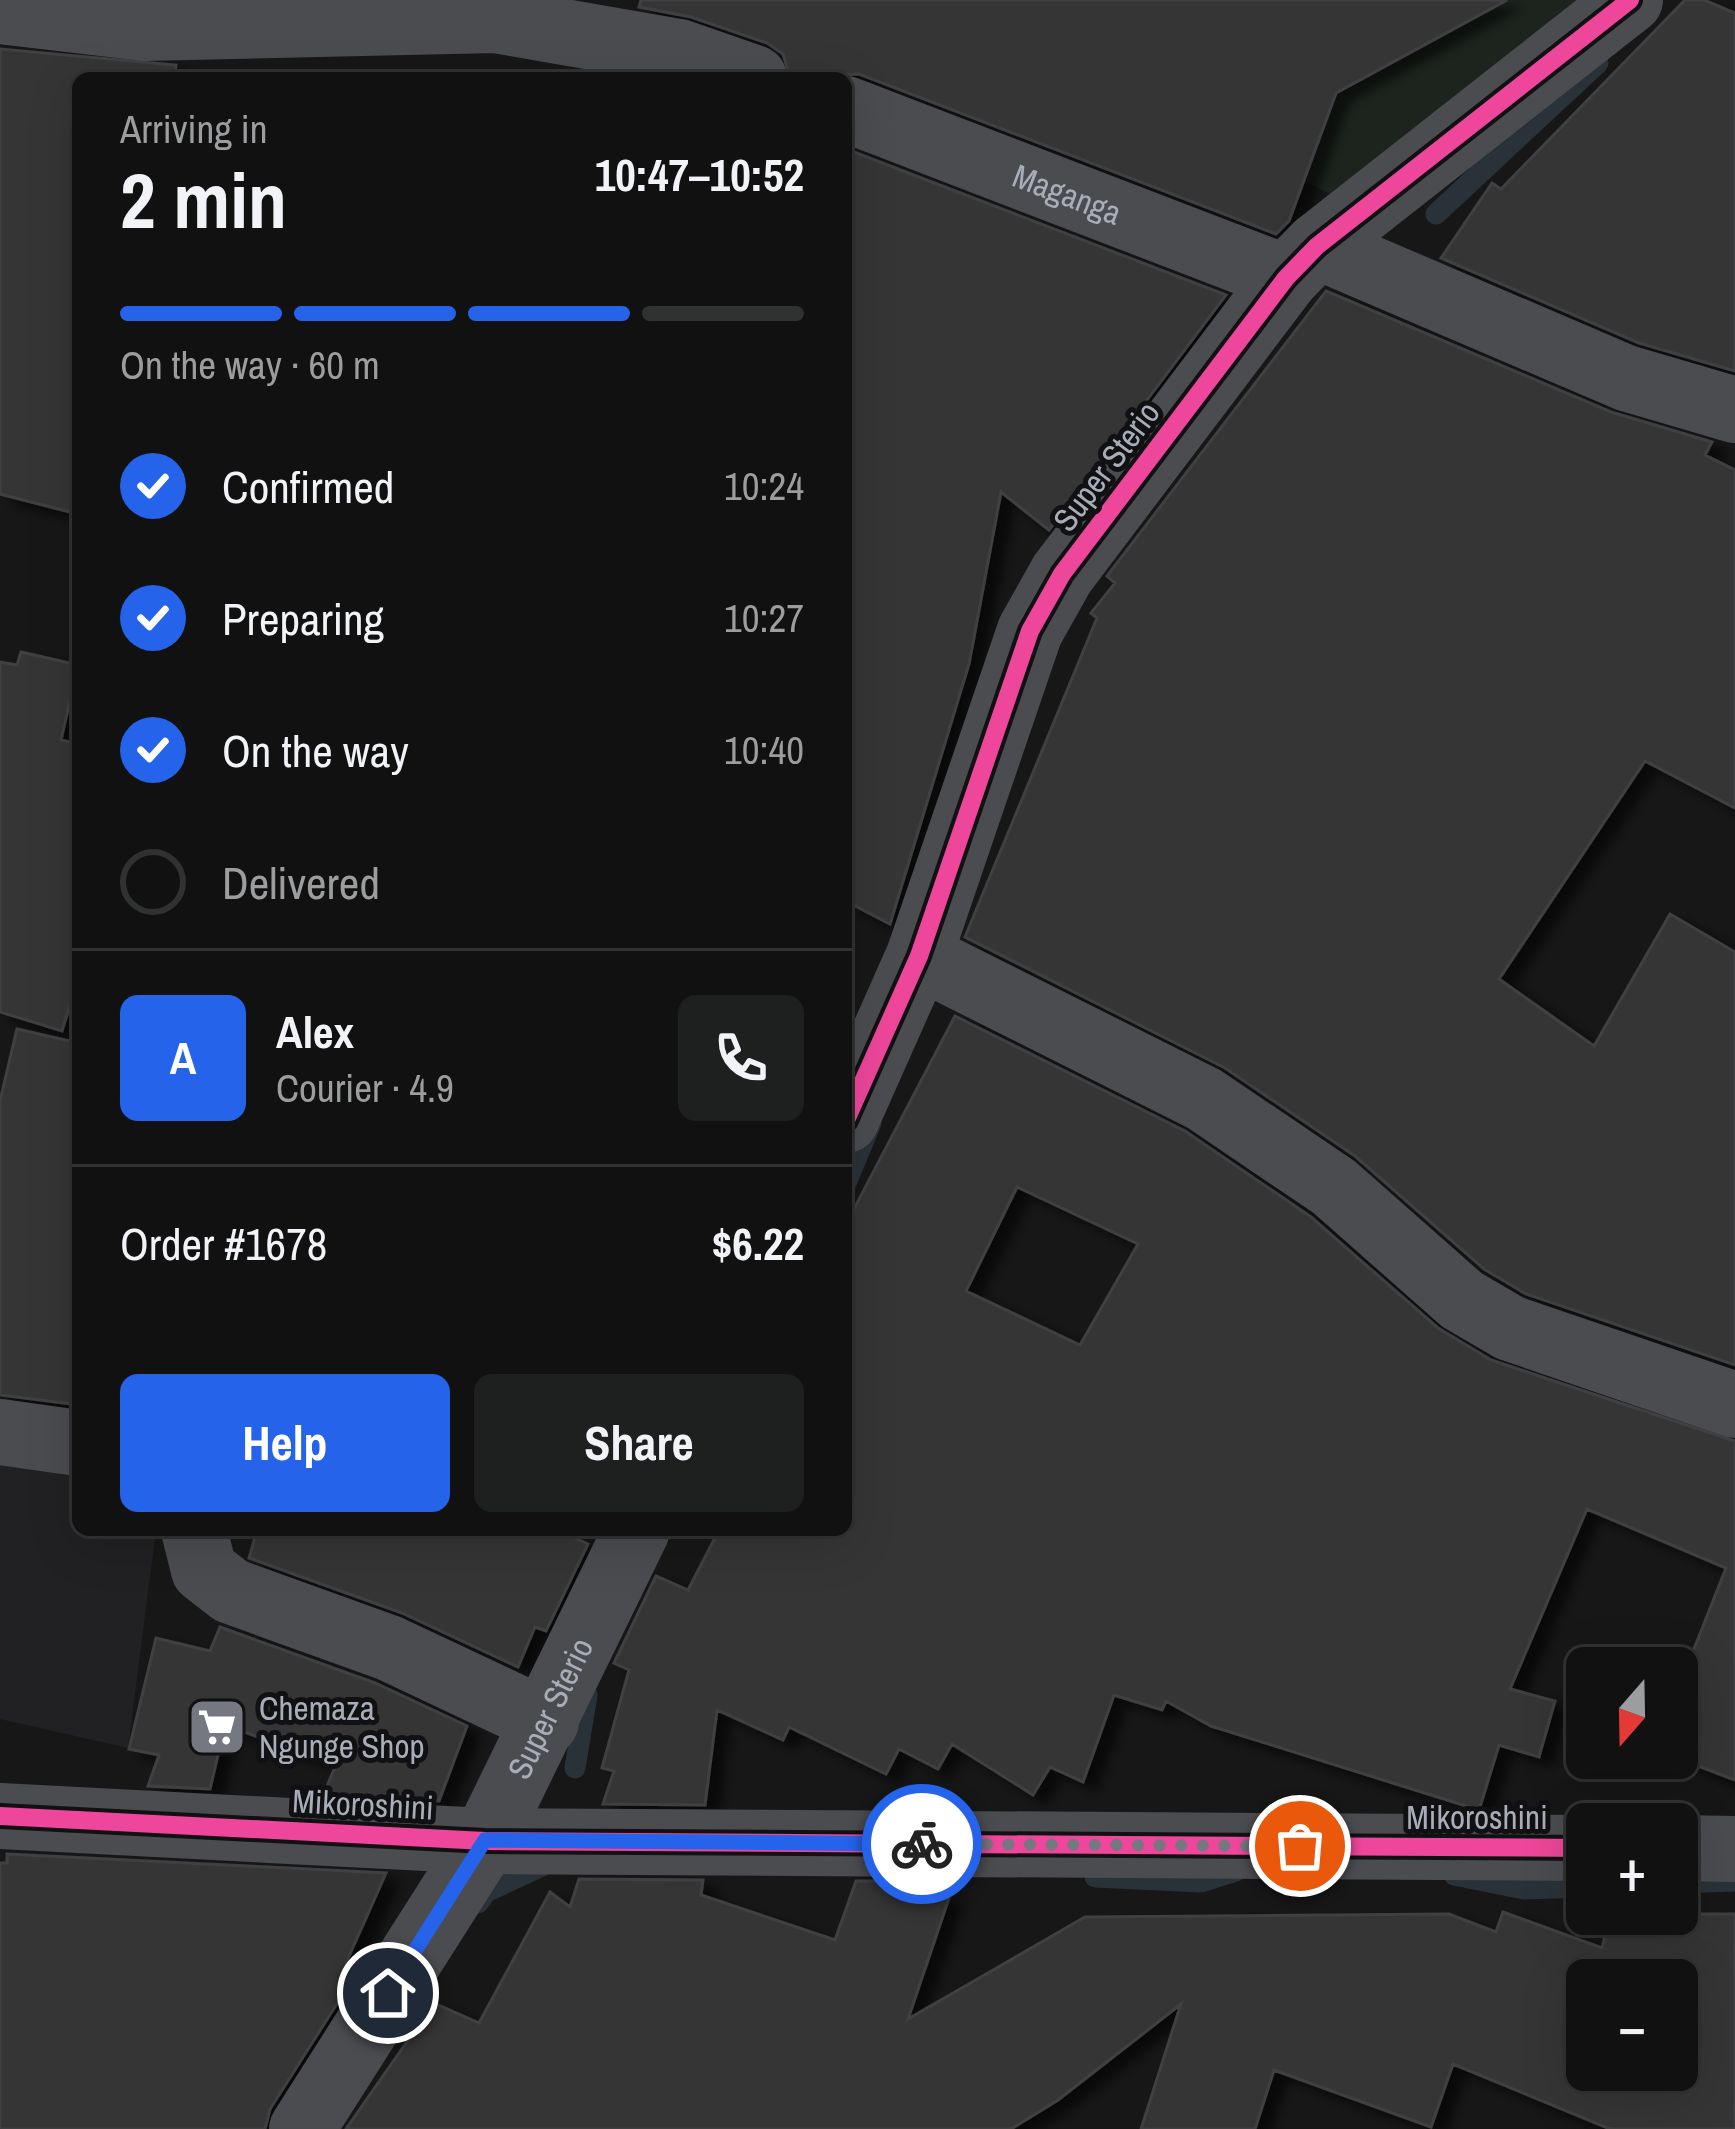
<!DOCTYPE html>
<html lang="en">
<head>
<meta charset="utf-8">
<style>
	:root { --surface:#111; --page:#1e1f1f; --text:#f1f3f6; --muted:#9c9d9f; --line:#303131; --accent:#2563eb }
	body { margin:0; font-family:"Archivo Narrow",sans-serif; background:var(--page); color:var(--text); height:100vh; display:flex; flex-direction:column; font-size:45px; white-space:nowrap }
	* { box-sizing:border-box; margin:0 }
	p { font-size:39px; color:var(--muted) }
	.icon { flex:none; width:66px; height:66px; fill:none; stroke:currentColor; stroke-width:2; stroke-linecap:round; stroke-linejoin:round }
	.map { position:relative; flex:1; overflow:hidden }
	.drawer { position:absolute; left:72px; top:72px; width:780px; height:1464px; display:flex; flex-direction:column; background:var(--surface); border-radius:18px; box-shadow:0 12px 48px #0002,0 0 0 3px var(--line) }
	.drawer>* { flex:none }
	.needle { width:78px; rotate:200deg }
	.controls { position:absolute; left:1566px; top:1647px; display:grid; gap:24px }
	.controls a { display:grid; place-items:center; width:132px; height:132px; border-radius:18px; background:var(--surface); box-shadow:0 12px 48px #0002,0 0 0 3px var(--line); font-size:60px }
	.pin { position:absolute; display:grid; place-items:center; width:102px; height:102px; color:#fff; margin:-51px; border:6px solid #fff; border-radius:50%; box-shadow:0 3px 12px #0007 }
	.courier { position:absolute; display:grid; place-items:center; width:120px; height:120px; margin:-60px; border:9px solid #2563eb; border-radius:50%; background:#fff; color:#222; box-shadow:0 3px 15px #0007 }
	.headline em { font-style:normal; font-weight:800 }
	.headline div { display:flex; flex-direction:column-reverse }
	.headline { display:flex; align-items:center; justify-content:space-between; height:204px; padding:0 48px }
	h1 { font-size:78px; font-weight:800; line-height:90px }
	.bar { display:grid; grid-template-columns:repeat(4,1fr); gap:18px 12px; align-content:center; height:144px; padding:0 48px }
	.bar i { height:15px; border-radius:9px; background:var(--line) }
	.bar .on { background:var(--accent) }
	.bar p { grid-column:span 4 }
	.line { display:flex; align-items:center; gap:30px; padding:0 48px; border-top:3px solid var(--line) }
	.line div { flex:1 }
	.round { display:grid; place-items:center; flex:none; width:126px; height:126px; border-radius:18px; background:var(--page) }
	ol { padding:0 48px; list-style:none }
	li { display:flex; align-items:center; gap:36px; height:132px }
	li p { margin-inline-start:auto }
	li .icon { padding:12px; border-radius:50%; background:var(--accent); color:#fff; stroke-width:4 }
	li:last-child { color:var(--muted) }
	li i { width:66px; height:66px; border:6px solid var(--line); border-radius:50% }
	.primary-button { display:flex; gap:24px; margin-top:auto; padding:24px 48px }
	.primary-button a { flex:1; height:138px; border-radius:18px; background:var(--accent); color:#fff; font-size:48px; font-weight:800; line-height:138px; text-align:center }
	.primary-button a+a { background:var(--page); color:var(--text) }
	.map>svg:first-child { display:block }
	.built { fill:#212123 }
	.green { fill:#1d241e }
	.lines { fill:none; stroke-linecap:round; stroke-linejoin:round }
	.stream { stroke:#2a3239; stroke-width:21 }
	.building { fill:#353536; stroke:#3f4043; stroke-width:3; fill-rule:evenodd; filter:url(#shadow) }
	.minor { stroke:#4b4c50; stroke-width:66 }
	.cycleway-casing { stroke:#111113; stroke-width:26 }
	.cycleway { stroke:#ed469a; stroke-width:18 }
	.done { stroke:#757880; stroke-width:12; stroke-dasharray:0 21.6 }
	.route { stroke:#2563eb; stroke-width:15 }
	.labels { text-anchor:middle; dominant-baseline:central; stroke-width:10; stroke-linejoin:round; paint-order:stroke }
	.street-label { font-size:33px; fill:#a8adb8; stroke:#111113 }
	.poi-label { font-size:33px; fill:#a8adb8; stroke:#111113; text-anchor:start }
</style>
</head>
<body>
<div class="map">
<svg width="1735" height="2129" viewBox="0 0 1735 2129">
	<defs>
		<filter id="shadow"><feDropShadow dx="13" dy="8" stdDeviation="6" flood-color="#0009"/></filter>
	</defs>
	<rect width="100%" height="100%" fill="#171717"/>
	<path class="built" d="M0,1453L64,1460L60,1474L78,1477V1530H156L128,1748L0,1719Z"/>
	<path class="green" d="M696,0H1642L1382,220L1286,172Z"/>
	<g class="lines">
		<path class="stream" d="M1436,214L1598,63
			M846,1183L871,1123
			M575,1768L587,1695
			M1454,1875L1524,1889L1587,1887
			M1095,1877L1201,1882L1236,1871
			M1677,1883L1735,1881
			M478,1903L486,1892L542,1866"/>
	</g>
	<path class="building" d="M641,0H1507L1336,93L1289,221L1276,234L859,74L790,78L783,54L767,43L691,17L639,7Z
		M1685,0H1704L1735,13V371L1639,343L1441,258L1492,183L1501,189Z
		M0,49L176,65L174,78H78V514L0,494Z
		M846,149L1226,295L1049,530L1001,492L969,664L890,924L846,901Z
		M1326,291L1611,412L1712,442L1705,455L1735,470V808L1645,761L1499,979L1594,1046L1670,914L1735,952V1365L1526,1294L1484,1269L1355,1156L1225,1068L965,937L1097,618L1091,613L1115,583L1107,576Z
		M21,652L78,665L61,740L78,744V980L62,1031L0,1012V662L17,665Z
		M955,1016L1185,1131L1311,1217L1438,1328L1491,1360L1735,1441V1780L1677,1758V1692L1726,1568L1587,1509L1510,1689L1555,1701L1539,1757L1499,1745L1479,1810L1211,1726L1166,1701L1162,1710L1114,1695L1083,1782L1050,1767L1033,1795L952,1744L938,1769L899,1749L886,1774L789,1727L783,1740L717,1710L705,1805L603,1804L614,1771L602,1768L629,1670L614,1663L656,1576L688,1590L719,1530H846V1224ZM1017,1187L1138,1244L1080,1345L966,1291Z
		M17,1029L78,1043V1360L72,1404L0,1395V1101Z
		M257,1530H557L588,1544L546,1631L535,1627L518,1667L402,1613L249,1558Z
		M220,1627L375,1683L467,1726L439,1801L323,1795L336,1765L225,1725L210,1789L148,1786L159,1755L129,1749L156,1638L210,1651Z
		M7,1854L386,1873L346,1963L359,1969L270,2109L265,2129H0V1863H7Z
		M579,1879L703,1880L701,1895L835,1940L856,1881H898L949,1898L908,2019L1085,1917L1449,1914L1496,1932L1503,1912L1602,1948L1610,1914H1735V2129H1610L1453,2064L1431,2127L1274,2070L1255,2129H1141L1181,2004L1058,2100L1011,2129H346L434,2003L479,2023L550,1892L570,1907ZM1587,1980H1677V2070H1587Z"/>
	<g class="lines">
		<g class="minor">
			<path d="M0,11L144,28L495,20L679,52L754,78"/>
			<path id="s1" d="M846,109L1286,278"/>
			<path d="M1317,246L1626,378L1735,410"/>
			<path d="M919,956L1204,1099L1334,1187L1462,1300L1510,1328L1735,1405"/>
			<path d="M846,1120L919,956L1030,631L1062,574L1286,278L1317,246L1630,0"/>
			<path d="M0,1432L78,1443"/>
			<path d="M194,1530L204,1570L231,1591L389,1648L546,1722"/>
			<path d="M0,1816L485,1841L1587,1848"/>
			<path d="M1677,1848L1735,1849"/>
			<path id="s2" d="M302,2129L485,1841L637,1530"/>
		</g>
		<defs>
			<path id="cycleway" d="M846,1120L919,956L1030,631L1062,574L1286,278L1317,246L1630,0
				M0,1816L485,1841L1587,1848"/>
		</defs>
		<use href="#cycleway" class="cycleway-casing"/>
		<use href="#cycleway" class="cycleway"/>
	</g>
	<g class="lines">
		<path class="done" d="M922,1844L1300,1846"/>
		<path class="route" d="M388,1993L485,1840L922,1844"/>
	</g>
	<defs>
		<symbol id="supermarket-square" viewBox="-11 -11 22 22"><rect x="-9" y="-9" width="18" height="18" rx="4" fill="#757880" stroke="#111113"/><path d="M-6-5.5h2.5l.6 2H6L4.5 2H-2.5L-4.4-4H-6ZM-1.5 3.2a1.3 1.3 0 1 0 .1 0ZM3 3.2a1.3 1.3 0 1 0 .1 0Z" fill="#fff"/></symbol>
	</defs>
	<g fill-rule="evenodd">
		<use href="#supermarket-square" x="184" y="1694" width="66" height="66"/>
	</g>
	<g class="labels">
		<g class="street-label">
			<text stroke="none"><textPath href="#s1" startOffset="237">Maganga</textPath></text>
			<text transform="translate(1106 466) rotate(-53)">Super Sterio</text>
			<text stroke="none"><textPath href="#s2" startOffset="489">Super Sterio</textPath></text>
			<text transform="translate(363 1804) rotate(3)">Mikoroshini</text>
			<text x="1477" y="1817">Mikoroshini</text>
		</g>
		<g class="poi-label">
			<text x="259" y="1708">Chemaza<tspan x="259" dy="38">Ngunge Shop</tspan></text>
		</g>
	</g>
</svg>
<div class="controls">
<a><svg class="needle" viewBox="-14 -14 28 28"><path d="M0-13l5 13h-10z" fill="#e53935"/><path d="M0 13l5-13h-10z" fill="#9c9d9f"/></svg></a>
<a>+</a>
<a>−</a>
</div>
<div class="pin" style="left:1300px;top:1846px;background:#ea580c"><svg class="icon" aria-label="bag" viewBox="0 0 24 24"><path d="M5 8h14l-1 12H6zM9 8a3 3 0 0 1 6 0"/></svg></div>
<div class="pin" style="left:388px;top:1993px;background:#1f2937"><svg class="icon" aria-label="home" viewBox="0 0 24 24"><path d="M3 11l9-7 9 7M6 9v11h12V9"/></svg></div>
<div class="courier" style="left:922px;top:1844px"><svg class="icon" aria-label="bike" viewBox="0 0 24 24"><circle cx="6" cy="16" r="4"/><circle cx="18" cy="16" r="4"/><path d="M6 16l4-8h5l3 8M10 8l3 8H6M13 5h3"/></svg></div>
<section class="drawer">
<div class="headline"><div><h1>2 min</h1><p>Arriving in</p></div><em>10:47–10:52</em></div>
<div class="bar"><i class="on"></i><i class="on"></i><i class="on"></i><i></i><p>On the way · 60 m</p></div>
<ol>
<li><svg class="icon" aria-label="check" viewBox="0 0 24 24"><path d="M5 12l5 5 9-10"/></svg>Confirmed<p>10:24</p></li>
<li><svg class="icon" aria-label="check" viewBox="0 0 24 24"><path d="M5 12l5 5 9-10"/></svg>Preparing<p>10:27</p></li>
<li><svg class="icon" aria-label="check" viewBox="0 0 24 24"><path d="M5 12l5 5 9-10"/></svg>On the way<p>10:40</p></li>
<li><i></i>Delivered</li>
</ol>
<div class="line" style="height:216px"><b class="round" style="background:var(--accent);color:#fff">A</b><div><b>Alex</b><p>Courier · 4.9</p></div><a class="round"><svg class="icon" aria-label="phone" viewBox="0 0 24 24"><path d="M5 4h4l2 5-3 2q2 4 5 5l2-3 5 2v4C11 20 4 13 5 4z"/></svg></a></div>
<div class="line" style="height:156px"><div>Order #1678</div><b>$6.22</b></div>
<div class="primary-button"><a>Help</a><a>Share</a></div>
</section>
</div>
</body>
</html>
